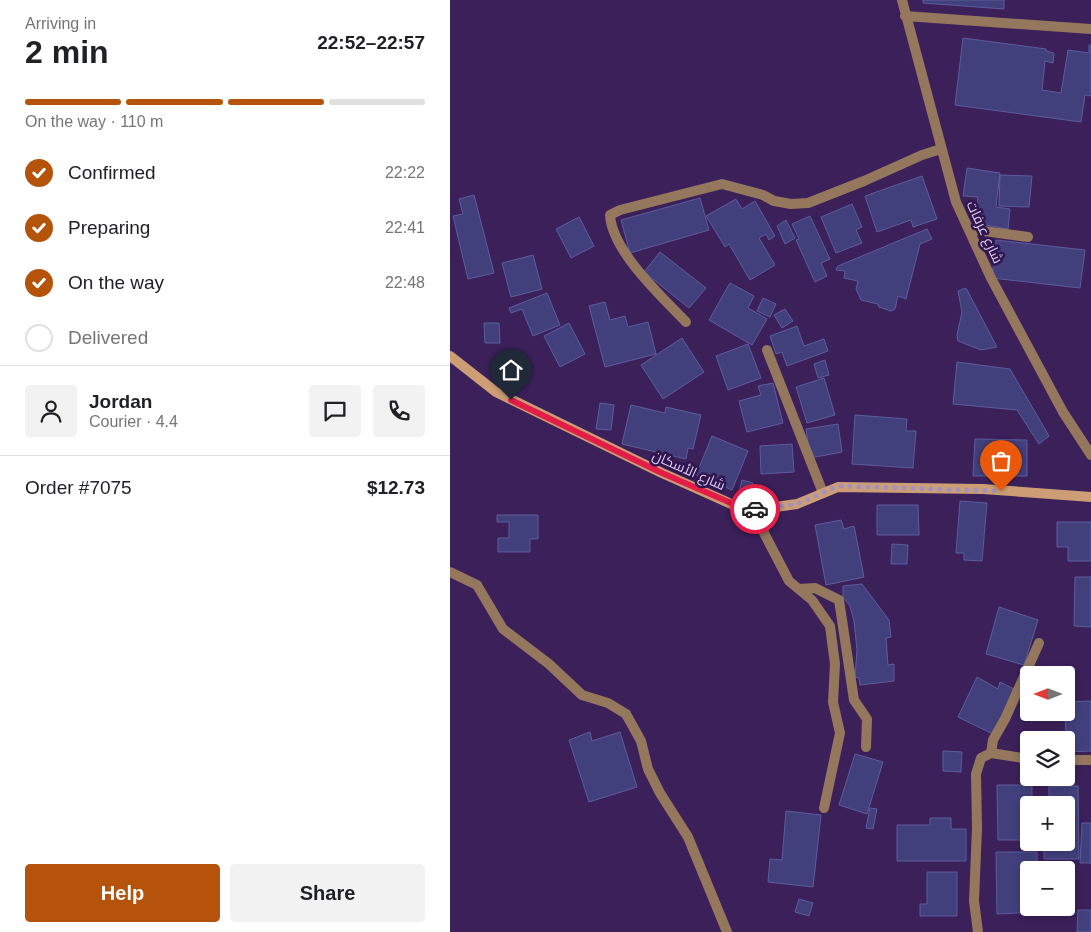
<!DOCTYPE html>
<html lang="en">
<head>
<meta charset="utf-8">
<style>
	:root { --surface:#fff; --page:#f2f2f2; --text:#202124; --muted:#757577; --line:#e0e0e0; --accent:#b45309 }
	body { margin:0; font-family:Arial,Cairo,sans-serif; background:var(--page); color:var(--text); height:100vh; display:flex; flex-direction:column; font-size:19px; white-space:nowrap }
	* { box-sizing:border-box; margin:0 }
	p { font-size:16px; color:var(--muted) }
	.icon { flex:none; width:28px; height:28px; fill:none; stroke:currentColor; stroke-width:2; stroke-linecap:round; stroke-linejoin:round }
	.map { position:relative; flex:1; overflow:hidden }
	.side { display:flex; flex-direction:column; background:var(--surface); width:450px }
	.side>* { flex:none }
	.needle { width:32px; rotate:270deg }
	.tools { position:absolute; left:570px; top:666px; display:grid; gap:10px }
	.tools a { display:grid; place-items:center; width:55px; height:55px; border-radius:5px; background:var(--surface); box-shadow:0 2px 8px #0003; font-size:25px }
	.pin { position:absolute; display:grid; place-items:center; width:42px; height:42px; color:#fff; margin:-51px -21px; border-radius:50% 50% 50% 0; rotate:-45deg; box-shadow:0 0 5px #0007 }
	.pin .icon { rotate:45deg }
	.courier { position:absolute; display:grid; place-items:center; width:50px; height:50px; margin:-25px; border:4px solid #e11d48; border-radius:50%; background:#fff; color:#222; box-shadow:0 1px 6px #0007 }
	.headline em { font-style:normal; font-weight:600 }
	.headline div { display:flex; flex-direction:column-reverse }
	.headline { display:flex; align-items:center; justify-content:space-between; height:85px; padding:0 25px }
	h1 { font-size:32px; font-weight:600; line-height:38px }
	.bar { display:grid; grid-template-columns:repeat(4,1fr); gap:8px 5px; align-content:center; height:60px; padding:0 25px }
	.bar i { height:6px; border-radius:4px; background:var(--line) }
	.bar .current { background:var(--accent) }
	.bar p { grid-column:span 4 }
	.line { display:flex; align-items:center; gap:12px; padding:0 25px; border-top:1px solid var(--line) }
	.line div { flex:1 }
	.round { display:grid; place-items:center; flex:none; width:52px; height:52px; border-radius:5px; background:var(--page) }
	ol { padding:0 25px; list-style:none }
	li { display:flex; align-items:center; gap:15px; height:55px }
	li p { margin-inline-start:auto }
	li .icon { padding:5px; border-radius:50%; background:var(--accent); color:#fff; stroke-width:4 }
	li:last-child { color:var(--muted) }
	li i { width:28px; height:28px; border:2px solid var(--line); border-radius:50% }
	.cta { display:flex; gap:10px; margin-top:auto; padding:10px 25px }
	.cta a { flex:1; height:58px; border-radius:5px; background:var(--accent); color:#fff; font-size:20px; font-weight:600; line-height:58px; text-align:center }
	.cta a+a { background:var(--page); color:var(--text) }
	main { display:flex; flex:1; min-height:0 }
	.map>svg:first-child { display:block }
	.building { fill:#41407c; stroke:#5d5d9d }
	.lines { fill:none; stroke-linecap:round; stroke-linejoin:round }
	.lane { stroke:#95775d; stroke-width:10 }
	.street { stroke:#95775d; stroke-width:10 }
	.secondary { stroke:#cd9e75; stroke-width:10 }
	.done { stroke:#a492be; stroke-width:5; stroke-dasharray:0 9 }
	.route { stroke:#e11d48; stroke-width:6 }
	.labels { text-anchor:middle; dominant-baseline:central; stroke-width:5; stroke-linejoin:round; paint-order:stroke }
	.street-label { font-size:14px; fill:#ddd0f4; stroke:#31154e }
</style>
</head>
<body>
<main>
<section class="side">
<div class="headline"><div><h1>2 min</h1><p>Arriving in</p></div><em>22:52–22:57</em></div>
<div class="bar"><i class="current"></i><i class="current"></i><i class="current"></i><i></i><p>On the way · 110 m</p></div>
<ol>
<li><svg class="icon" aria-label="check" viewBox="0 0 24 24"><path d="M5 12l5 5 9-10"/></svg>Confirmed<p>22:22</p></li>
<li><svg class="icon" aria-label="check" viewBox="0 0 24 24"><path d="M5 12l5 5 9-10"/></svg>Preparing<p>22:41</p></li>
<li><svg class="icon" aria-label="check" viewBox="0 0 24 24"><path d="M5 12l5 5 9-10"/></svg>On the way<p>22:48</p></li>
<li><i></i>Delivered</li>
</ol>
<div class="line" style="height:90px"><a class="round"><svg class="icon" aria-label="person" viewBox="0 0 24 24"><circle cx="12" cy="8" r="4"/><path d="M4 21q1-7 8-7t8 7"/></svg></a><div><b>Jordan</b><p>Courier · 4.4</p></div><a class="round"><svg class="icon" aria-label="chat" viewBox="0 0 24 24"><path d="M4 5h16v11H9l-5 4z"/></svg></a><a class="round"><svg class="icon" aria-label="phone" viewBox="0 0 24 24"><path d="M5 4h4l2 5-3 2q2 4 5 5l2-3 5 2v4C11 20 4 13 5 4z"/></svg></a></div>
<div class="line" style="height:65px"><div>Order #7075</div><b>$12.73</b></div>
<div class="cta"><a>Help</a><a>Share</a></div>
</section>
<div class="map">
<svg width="641" height="932" viewBox="0 0 641 932">
	<rect width="100%" height="100%" fill="#3b205a"/>
	<path class="building" d="M473,0H554V9L473,3Z
		M513,38L596,49V51L604,53L603,63L595,61L592,90L611,93L618,50L639,53V45H641V96L635,95L631,122L505,105Z
		M517,168L550,173L546,207L560,209L558,229L525,223L528,197L513,196Z
		M550,175L582,176L579,207L549,206Z
		M472,176L487,219L463,227L461,220L427,232L415,196Z
		M24,195L44,273L18,279L3,216L13,214L9,199Z
		M250,198L259,230L180,253L171,220Z
		M286,199L292,209L305,201L325,236L319,240L316,234L309,238L325,265L300,280L279,244L275,247L256,216Z
		M402,204L412,227L406,230L412,243L386,253L371,217Z
		M360,216L380,259L371,263L377,276L365,282L346,240L349,239L342,224Z
		M129,217L144,246L121,258L106,229Z
		M336,220L345,238L335,244L327,226Z
		M477,229L482,239L470,244L456,299L448,296L445,309L441,311L429,307L428,304L411,300L406,289L408,281L394,278L395,271L386,270L388,266Z
		M546,240L635,250L630,288L542,278Z
		M210,252L256,288L239,308L194,272Z
		M83,255L92,289L61,297L52,263Z
		M280,283L304,296L298,308L317,319L302,345L259,320Z
		M516,288L547,347L531,350L508,341L507,335L512,312L508,291Z
		M97,293L110,325L83,336L72,309L61,313L59,308Z
		M313,298L326,304L320,317L307,311Z
		M155,302L160,320L175,316L178,327L198,322L206,354L155,367L139,306Z
		M335,309L343,321L332,328L324,315Z
		M34,323H49L50,343H35Z
		M119,323L135,354L110,367L94,336Z
		M347,326L354,346L374,339L378,351L337,366L332,352L326,354L320,336Z
		M232,338L254,372L213,399L191,365Z
		M298,344L311,378L278,390L266,356Z
		M375,360L379,375L368,378L364,364Z
		M507,362L560,369L599,436L589,444L567,410L503,404Z
		M374,378L385,415L357,423L346,387Z
		M323,383L333,423L297,432L289,401L311,395L308,386Z
		M150,403L164,405L161,430L146,429Z
		M181,405L215,413L216,407L251,415L243,449L238,448L236,459L172,444Z
		M405,415L457,419L456,431H466L463,468L402,464Z
		M388,424L392,452L360,458L356,429Z
		M262,436L298,451L282,490L246,475Z
		M525,439L577,440V476H523Z
		M342,444L344,472L311,474L310,446Z
		M292,480L303,483L299,499L288,496Z
		M510,501L537,503L532,561L514,560V553H506Z
		M427,505H468L469,535H427Z
		M47,515H88V539H80V552H48V538H59V522H47Z
		M391,520L394,529L404,526L414,577L376,585L365,525Z
		M607,522H641V561H618V547H607Z
		M442,544L458,545L457,564H441Z
		M625,577H641V627L624,626Z
		M412,584L439,620L441,637L436,638L438,665L444,664V681L410,685L409,678L405,677L407,650L404,621L400,606L393,597V586Z
		M549,607L588,620L574,665L536,654Z
		M527,677L548,689L550,682L564,689L543,734L508,717Z
		M641,701V751L616,752V740H596V737H616L615,712H616V702Z
		M140,732L142,741L170,732L187,787L139,802L119,740Z
		M493,751L512,752L511,772L493,771Z
		M405,754L433,762L417,814L389,805Z
		M547,785H582V805H579V840H548Z
		M599,786H628L629,859H594V842H616V805H599Z
		M420,808L427,809L423,829L416,828Z
		M336,811L371,815L363,887L318,882L320,859L332,860Z
		M480,818H501V829H516V861H447V825H480Z
		M632,823H641V863H630Z
		M546,852H587V870H579V908H588V912L547,914Z
		M477,872H507V916H470V904H477Z
		M349,899L363,903L359,916L345,912Z
		M628,910H641V932H627Z"/>
	<g class="lines">
		<path class="lane" d="M519,229L578,237
			M0,572L27,585L53,629L99,664L132,695L158,703L176,714"/>
		<path class="street" d="M452,0L506,202L541,278L613,412L641,455
			M455,16L641,29
			M236,322C211,296 162,251 160,215L170,210L272,184L313,195L324,201L341,204L358,203L414,181L472,155L491,149
			M317,350L373,493
			M312,509L314,533L339,581L362,600L380,626L385,664L383,702L390,733L374,808
			M349,589L365,588L389,600L404,700L417,719L416,747
			M176,714L191,741L198,769L210,793L238,837L277,932
			M541,753L543,740L555,719L589,643
			M616,760H641
			M528,932L524,901L527,828L526,774L531,758L541,753L579,759"/>
		<path class="secondary" d="M0,356L46,392L212,473L297,511L347,504L388,487L533,489L641,497"/>
	</g>
	<g class="lines">
		<path class="done" d="M305,509L347,504L388,486L551,491"/>
		<path class="route" d="M61,400L212,473L297,510L305,509"/>
	</g>
	<g class="labels">
		<g class="street-label">
			<text transform="translate(535 232) rotate(65)">شارع عرفات</text>
			<text transform="translate(239 470) rotate(24)">شارع الأسكان</text>
		</g>
	</g>
</svg>
<div class="tools">
<a><svg class="needle" viewBox="-14 -14 28 28"><path d="M0-13l5 13h-10z" fill="#e53935"/><path d="M0 13l5-13h-10z" fill="#757577"/></svg></a>
<a><svg class="icon" aria-label="layers" viewBox="0 0 24 24"><path d="M12 4l9 5-9 5-9-5zM3 14l9 5 9-5"/></svg></a>
<a>+</a>
<a>−</a>
</div>
<div class="pin" style="left:551px;top:491px;background:#ea580c"><svg class="icon" aria-label="bag" viewBox="0 0 24 24"><path d="M5 8h14l-1 12H6zM9 8a3 3 0 0 1 6 0"/></svg></div>
<div class="pin" style="left:61px;top:400px;background:#1f2937"><svg class="icon" aria-label="home" viewBox="0 0 24 24"><path d="M3 11l9-7 9 7M6 9v11h12V9"/></svg></div>
<div class="courier" style="left:305px;top:509px"><svg class="icon" aria-label="car" viewBox="0 0 24 24"><path d="M5 17H2v-5l4-1 3-4h7l3 4 3 1v5h-3M9 17h6M6 11h13"/><circle cx="7" cy="17" r="2"/><circle cx="17" cy="17" r="2"/></svg></div>
</div>
</main>
</body>
</html>
